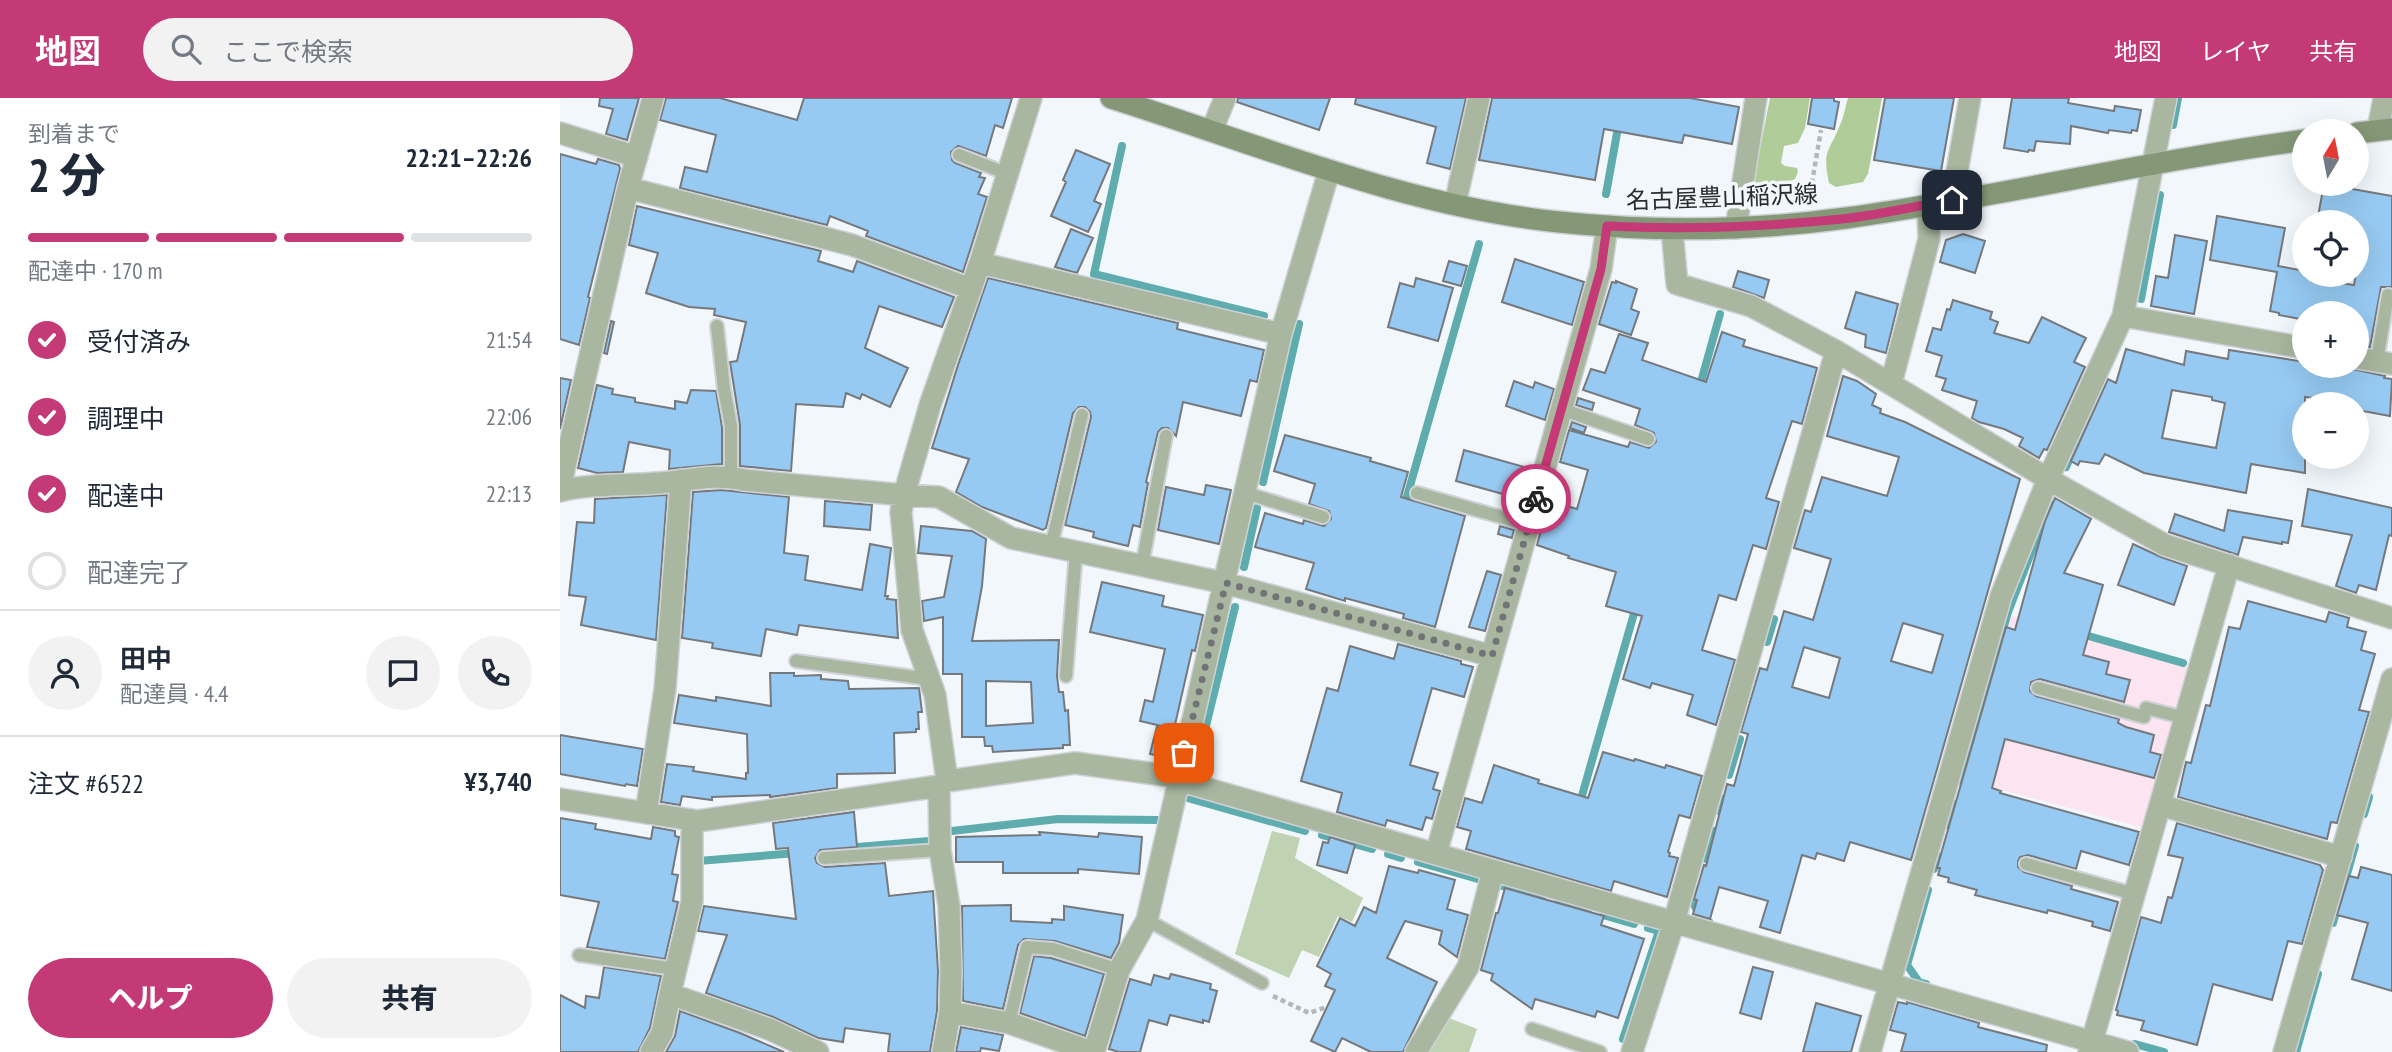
<!DOCTYPE html>
<html lang="ja">
<head>
<meta charset="utf-8">
<style>
	:root { --surface:#fff; --page:#f2f2f3; --text:#1f2937; --muted:#747a83; --line:#e0e1e3; --accent:#c33a77 }
	body { margin:0; font-family:"PT Sans Narrow","Noto Sans JP",sans-serif; background:var(--page); color:var(--text); height:100vh; display:flex; flex-direction:column; font-size:26px; white-space:nowrap }
	* { box-sizing:border-box; margin:0 }
	p { font-size:23px; color:var(--muted) }
	.icon { flex:none; width:38px; height:38px; fill:none; stroke:currentColor; stroke-width:2; stroke-linecap:round; stroke-linejoin:round }
	.map { position:relative; flex:1; overflow:hidden }
	.sheet { display:flex; flex-direction:column; background:var(--surface); width:560px }
	.sheet>* { flex:none }
	.needle { width:46px; rotate:10deg }
	.fabs { position:absolute; left:1732px; top:21px; display:grid; gap:14px }
	.fabs a { display:grid; place-items:center; width:77px; height:77px; border-radius:50%; background:var(--surface); box-shadow:0 7px 28px #0002; font-size:35px }
	.pin { position:absolute; display:grid; place-items:center; width:60px; height:60px; color:#fff; margin:-30px; border-radius:14px; box-shadow:0 4px 10px #0006 }
	.courier { position:absolute; display:grid; place-items:center; width:70px; height:70px; margin:-35px; border:5px solid #c33a77; border-radius:50%; background:#fff; color:#222; box-shadow:0 2px 9px #0007 }
	.headline em { font-style:normal; font-weight:800 }
	.headline div { display:flex; flex-direction:column-reverse }
	.headline { display:flex; align-items:center; justify-content:space-between; height:119px; padding:0 28px }
	h1 { font-size:46px; font-weight:800; line-height:52px }
	.bar { display:grid; grid-template-columns:repeat(4,1fr); gap:10px 7px; align-content:center; height:84px; padding:0 28px }
	.bar i { height:9px; border-radius:5px; background:var(--line) }
	.bar .active { background:var(--accent) }
	.bar p { grid-column:span 4 }
	.line { display:flex; align-items:center; gap:18px; padding:0 28px; border-top:2px solid var(--line) }
	.line div { flex:1 }
	.round { display:grid; place-items:center; flex:none; width:74px; height:74px; border-radius:37px; background:var(--page) }
	ol { padding:0 28px; list-style:none }
	li { display:flex; align-items:center; gap:21px; height:77px }
	li p { margin-inline-start:auto }
	li .icon { padding:7px; border-radius:50%; background:var(--accent); color:#fff; stroke-width:4 }
	li:last-child { color:var(--muted) }
	li i { width:38px; height:38px; border:4px solid var(--line); border-radius:50% }
	.button { display:flex; gap:14px; margin-top:auto; padding:14px 28px }
	.button a { flex:1; height:80px; border-radius:42px; background:var(--accent); color:#fff; font-size:28px; font-weight:800; line-height:80px; text-align:center }
	.button a+a { background:var(--page); color:var(--text) }
	header { display:flex; align-items:center; gap:42px; box-sizing:border-box; height:98px; padding:0 35px; background:var(--accent); color:#fff }
	header strong { font-size:33px }
	nav { display:flex; gap:38px; margin-inline-start:auto; font-size:24px }
	.search { width:490px; height:63px; background:var(--page); display:flex; align-items:center; gap:18px; box-sizing:border-box; padding:0 24px; border-radius:38px; color:var(--muted); font-size:26px }
	main { display:flex; flex:1; min-height:0 }
	.map>svg:first-child { display:block }
	.industrial { fill:#fce5f0 }
	.green { fill:#bfd2b1 }
	.forest { fill:#b0cd99 }
	.lines { fill:none; stroke-linecap:round; stroke-linejoin:round }
	.stream { stroke:#5eacae; stroke-width:8 }
	.building { fill:#97caf2; stroke:#75797d; stroke-width:2; fill-rule:evenodd }
	.lane-casing { stroke:#ced2d6; stroke-width:16 }
	.street-casing { stroke:#ced2d6; stroke-width:24 }
	.secondary-casing { stroke:#ced2d6; stroke-width:24 }
	.path { stroke:#b3b7ba; stroke-width:4.5; stroke-dasharray:5 3.5; stroke-linecap:butt }
	.lane { stroke:#a9b7a0; stroke-width:12 }
	.street { stroke:#a9b7a0; stroke-width:21 }
	.secondary { stroke:#849877; stroke-width:21 }
	.done { stroke:#717376; stroke-width:7; stroke-dasharray:0 12.6 }
	.route { stroke:#c33a77; stroke-width:9 }
	.labels { text-anchor:middle; dominant-baseline:central; stroke-width:7; stroke-linejoin:round; paint-order:stroke }
	.street-label { font-size:24px; fill:#2b2c2e; stroke:#f2f7fb }
</style>
</head>
<body>
<header>
<strong>地図</strong>
<div class="search"><svg class="icon" aria-label="search" viewBox="0 0 24 24"><circle cx="10" cy="10" r="6"/><path d="M15 15l6 6"/></svg>ここで検索</div>
<nav><a>地図</a><a>レイヤ</a><a>共有</a></nav>
</header>
<main>
<section class="sheet">
<div class="headline"><div><h1>2 分</h1><p>到着まで</p></div><em>22:21–22:26</em></div>
<div class="bar"><i class="active"></i><i class="active"></i><i class="active"></i><i></i><p>配達中 · 170 m</p></div>
<ol>
<li><svg class="icon" aria-label="check" viewBox="0 0 24 24"><path d="M5 12l5 5 9-10"/></svg>受付済み<p>21:54</p></li>
<li><svg class="icon" aria-label="check" viewBox="0 0 24 24"><path d="M5 12l5 5 9-10"/></svg>調理中<p>22:06</p></li>
<li><svg class="icon" aria-label="check" viewBox="0 0 24 24"><path d="M5 12l5 5 9-10"/></svg>配達中<p>22:13</p></li>
<li><i></i>配達完了</li>
</ol>
<div class="line" style="height:126px"><a class="round"><svg class="icon" aria-label="person" viewBox="0 0 24 24"><circle cx="12" cy="8" r="4"/><path d="M4 21q1-7 8-7t8 7"/></svg></a><div><b>田中</b><p>配達員 · 4.4</p></div><a class="round"><svg class="icon" aria-label="chat" viewBox="0 0 24 24"><path d="M4 5h16v11H9l-5 4z"/></svg></a><a class="round"><svg class="icon" aria-label="phone" viewBox="0 0 24 24"><path d="M5 4h4l2 5-3 2q2 4 5 5l2-3 5 2v4C11 20 4 13 5 4z"/></svg></a></div>
<div class="line" style="height:91px"><div>注文 #6522</div><b>¥3,740</b></div>
<div class="button"><a>ヘルプ</a><a>共有</a></div>
</section>
<div class="map">
<svg width="1832" height="954" viewBox="0 0 1832 954">
	<rect width="100%" height="100%" fill="#f2f7fb"/>
	<path class="industrial" d="M1451,518L1629,569L1584,730L1405,682Z"/>
	<path class="green" d="M712,733L740,740L735,760L803,800L792,824L778,818L759,859L742,852L729,880L675,856Z
		M884,918L917,931L909,954H862Z"/>
	<path class="forest" d="M1210,0H1250L1245,30L1238,45L1224,48L1221,65L1225,68L1237,70L1238,74L1235,81L1208,94L1195,92L1193,86Z
		M1288,0H1322L1308,76L1303,84L1276,89L1269,85C1262,51 1269,55 1280,27C1284,19 1285,9 1288,0Z"/>
	<g class="lines">
		<path class="stream" d="M1613,27L1618,0
			M562,48L534,176L704,218
			M1046,96L1059,24
			M1581,201L1600,97
			M1139,291L1160,216
			M1506,369L1542,289
			M703,384L739,226
			M844,409L919,146
			M684,469L697,410
			M1518,535L1623,565
			M1207,544L1214,521
			M634,677L675,509
			M1169,677L1180,641
			M1400,683L1448,514L1490,406
			M624,699L745,733
			M1019,708L1077,505
			M1159,713L1163,701
			M1804,716L1809,699
			M1387,727L1393,705
			M392,733L498,721L598,722
			M762,737L812,751
			M250,753L369,743
			M828,756L841,760
			M1146,761L1154,733
			M138,763L237,755
			M858,764L982,799
			M1374,771L1378,758
			M1137,792L1133,804L1141,822L1149,824
			M998,804L1028,812
			M1043,817L1074,826
			M1773,825L1795,748
			M1366,886L1359,884L1347,867L1368,792
			M1063,941L1099,833L1088,830
			M1575,946L1604,954
			M1736,954L1758,876"/>
	</g>
	<path class="building" d="M40,0H79L67,42L46,36L53,11L39,8Z
		M106,0H160L237,22L244,0H452L443,30L435,27L426,58L398,48L391,54L392,62L395,65L421,75L419,79L425,80L418,96L427,99L403,174L306,138L308,133L270,118L267,127L120,90L125,69L147,74L156,37L100,22Z
		M678,0H770L759,32L677,4Z
		M796,0H906L890,71L867,65L876,29L795,6Z
		M932,0H1130L1179,9L1172,46L1124,37L1122,45L1044,31L1035,82L919,62Z
		M1252,0H1274V3L1279,4L1274,31L1248,26Z
		M1325,0H1394L1381,73L1314,62Z
		M1452,0H1509L1508,5L1554,13L1555,8L1581,12L1577,33L1572,32L1571,35L1549,32L1548,35L1511,28L1510,46L1476,43L1474,53L1469,52L1468,54L1444,50Z
		M516,52L550,66L534,103L541,106L528,134L491,118L506,84L503,82Z
		M0,56L36,66L38,61L59,67L60,71L28,199L30,200L19,247L0,241Z
		M1764,86L1832,98V189H1821L1810,249L1797,247V215H1745V222L1719,217V215L1710,213L1717,174L1650,162L1657,118L1725,130L1718,168L1745,173V177H1753L1752,181L1794,187L1801,146L1797,145V124H1757Z
		M77,108L261,153L258,163L293,174L297,163L394,199L382,229L319,208L305,250L348,270L330,309L302,296L300,301L286,295L283,309L236,306L231,373L180,368V327L170,264L177,263L186,224L154,217L155,211L129,209L86,195L98,155L69,147Z
		M511,131L533,140L517,175L495,169Z
		M1403,136L1425,143L1415,175L1380,164L1386,142Z
		M1615,137L1647,143L1634,216L1591,208L1596,178L1608,180Z
		M955,161L1024,184L1012,227L942,204Z
		M889,163L907,168L901,188L883,183Z
		M1178,173L1209,182L1204,200L1173,189Z
		M428,180L618,225L617,231L704,252L697,284L690,282L681,318L623,304L616,338L608,330H602L598,334L586,384L588,385L580,429L573,427L568,448L539,441L533,439L534,434L505,427L531,319L530,314L525,309H519L513,315L486,430L483,432L422,409L396,394L409,361L372,350L398,267Z
		M856,180L893,190L878,243L828,229L840,185L854,189Z
		M1056,183L1077,191L1071,211L1079,214L1071,237L1039,226L1052,184L1056,185Z
		M1296,194L1338,206L1326,255L1305,249L1306,237L1285,230Z
		M1393,202L1432,214L1430,221L1438,224L1434,235L1469,245L1482,219L1526,240L1514,264L1525,269L1487,352L1484,351L1479,360L1459,348L1463,340L1444,331L1419,324L1412,320L1417,303L1382,292L1386,281L1376,278L1382,258L1366,253L1373,230L1381,232L1387,211L1390,212Z
		M51,223L54,224L47,256L44,255Z
		M1162,234L1185,242L1183,248L1257,270L1242,326L1232,323L1206,400L1219,404L1206,451L1193,447L1176,502L1159,497L1142,552L1175,562L1156,627L1127,617L1133,597L1092,585L1090,590L1063,581L1082,518L1046,508L1056,474L1008,460L1009,458L977,447L989,403L1017,411L1028,372L1000,364L1009,332L1068,349L1070,344L1089,350L1096,344L1094,335L1075,327L1080,311L1023,292L1031,271L1045,275L1059,236L1088,245L1082,262L1146,284Z
		M1566,251L1624,267L1626,253L1668,261L1669,252L1745,264V268H1779L1825,278L1824,280L1832,281L1830,318L1797,312V306L1745,299V375L1691,366L1686,395L1584,375L1545,356L1539,366L1520,363L1518,367L1511,363L1548,281L1556,285ZM1612,292L1652,299V302L1665,305L1656,350L1602,340Z
		M1283,278L1297,283L1316,296L1312,307L1321,311L1320,315L1345,324L1460,381L1351,762L1290,744L1284,763L1257,755L1255,761L1242,757L1220,835L1200,829L1208,803L1159,789L1150,821L1133,816L1137,802L1134,801L1144,767L1146,768L1167,686L1174,688L1188,636L1181,634L1200,570L1207,572L1224,513L1253,522L1271,461L1234,450L1245,412L1251,414L1262,379L1327,398L1339,359L1267,338ZM1343,525L1383,537L1372,575L1331,563ZM1244,549L1280,560L1269,600L1232,589Z
		M0,280L11,282L0,331Z
		M954,283L973,290L975,284L994,291L985,322L946,308Z
		M37,287L53,291L52,296L75,300V304L115,311V303L127,305L131,292L156,293L162,329V366L109,371L110,352L69,344L63,374L37,375L18,370Z
		M1018,300L1034,305L1032,312L1016,307Z
		M1012,324L1026,329L1024,335L1010,330Z
		M725,337L811,360L810,363L848,374L841,399L905,418L875,529L843,520L844,516L785,500V503L746,491L754,465L695,449L705,415L743,426L744,422L764,428L771,421L769,413L749,406L755,386L714,373Z
		M904,352L971,371L959,415L946,411L950,398L896,383Z
		M646,387L671,392L659,446L598,432L606,389L644,397Z
		M1748,391L1832,410V438L1829,437L1816,492L1799,487L1796,495L1776,488L1792,437L1742,428Z
		M162,392L229,399L224,455L248,458L245,482L302,492L310,446L331,450L325,498H328L327,501L336,502L338,540L239,527L237,537L206,531L201,558L152,550L153,545L122,540L133,394Z
		M107,397L96,542L21,527L26,499L9,497L17,424L34,425L35,401Z
		M1495,400L1531,421L1504,475L1543,487L1523,557L1549,564L1546,576L1570,582L1564,604L1480,581L1471,584L1470,593L1476,598L1559,621L1558,625L1566,629L1594,637L1590,654L1601,657L1594,680L1445,641L1432,690L1441,693L1440,695L1579,734L1569,767L1521,753L1516,771L1468,757L1460,759L1458,763V769L1464,774L1512,788L1511,791L1558,804L1550,833L1532,828L1533,824L1488,812L1487,815L1415,797L1417,792L1388,784L1389,780L1378,777L1380,770H1377L1446,529L1455,532L1485,423Z
		M265,403L312,407L310,432L264,428Z
		M1668,412L1732,423L1728,445L1722,444V446L1683,439L1678,457L1609,434L1615,416L1664,433Z
		M361,428L412,433L426,441L422,488L412,543L499,542L497,578L499,594H503L505,613L508,612L510,647H503V650L433,654L432,648H425L424,639H402V576H383V519L364,523L362,503L384,499L392,458L358,455ZM426,583L471,584L473,625L426,628Z
		M940,428L954,432L952,440L938,436Z
		M1573,446L1601,459L1627,468L1614,507L1558,487Z
		M927,473L941,477L925,533L909,529Z
		M542,484L604,498L602,508L643,517L635,553L632,552L614,631L580,623L585,602L593,604L605,551L530,534Z
		M1688,503L1766,524L1769,514L1789,520L1787,529L1806,534L1801,552L1815,556L1799,612L1809,614L1777,725L1771,724L1767,741L1618,699L1626,664L1631,665L1646,607L1650,608L1669,529L1680,531Z
		M838,546L901,563V566L913,569L904,599L872,590L850,667L878,675L873,691L880,693L872,721L866,719L862,732L827,722L825,728L777,714L782,695L741,683L767,590L778,593L790,548L834,561Z
		M210,575H234V578L261,577V581L288,583L289,591L359,590L362,614H358L359,631H356V634L334,635L335,675L277,676V690L210,699V697L152,699V702L122,698L120,707L101,704L107,666L134,669L133,673L186,681V675H188L187,636L114,625L119,597L156,603V599L211,608Z
		M597,628L616,633L610,660L590,656Z
		M0,637L83,651L77,688L66,686L65,688L0,676Z
		M1043,654L1074,663L1075,661L1105,670L1106,667L1142,678L1130,720L1119,717L1108,754L1110,755L1109,758L1118,760L1107,799L1054,783L1051,793L906,751L911,733L897,729L905,700L922,705L934,667L979,682L978,685L1028,700Z
		M294,714L297,749L260,752L255,760L257,765L265,769L325,765L329,798L373,793L378,873L377,913L370,954H328L330,936L285,930L283,944L258,940L213,919L146,895L167,837L138,833L144,808L236,821L228,750L216,751L213,725Z
		M0,720L36,726L35,731L91,741L93,729L115,733V738L119,739L112,776L118,777L113,803L118,804L105,861L27,849L39,804L0,797Z
		M1617,725L1760,767L1763,772L1742,846L1728,843L1712,902L1653,886L1637,947L1581,932L1584,923L1557,917L1558,913L1556,912L1581,819L1601,825L1608,799L1612,800L1623,760L1608,757Z
		M479,734L538,739L539,735L582,739L579,776L518,771V775H443V764H396V739L480,737Z
		M770,739L795,747L787,775L757,767L763,744L768,745Z
		M829,768L858,775L859,772L895,782L887,811L908,817L897,859L879,846L882,833L845,823L827,860L877,884L843,954H811L782,940L775,954L751,943L775,892L765,888L771,876L757,868L780,820L795,828L804,809L816,815Z
		M1801,769L1832,777V893L1792,881L1808,825L1777,817L1789,778L1798,780Z
		M945,790L1044,818L1041,827L1084,841L1058,920L1037,913L1035,919L975,901L972,911L931,882L933,876L921,872L936,815H938Z
		M451,807V823L492,825V821L504,822V808L563,817L559,845L551,860L495,843L464,841L458,847L443,911L403,903L402,808Z
		M474,858L491,860L544,876L525,938L460,915Z
		M44,869L101,878L90,930L78,954H0V897L25,910L26,898L39,900Z
		M1193,869L1213,874L1201,921L1180,915Z
		M611,876L651,886L650,891L657,893L649,924L643,922V925L610,917L607,927L589,922L580,954H559L549,951L570,881L591,887L594,877L609,881Z
		M1338,904L1347,906V904L1419,925L1418,929L1487,947L1486,954H1341L1346,936L1330,932Z
		M1256,905L1301,918L1291,954H1243Z
		M120,913L180,935L224,954H106L115,938Z
		M401,929L443,937L439,953L421,950L420,954H396Z"/>
	<g class="lines">
		<defs>
			<path id="lane" d="M399,57L448,76
				M157,228L164,291L171,328V379
				M1817,263L1828,197
				M1001,311L1088,341
				M686,395L763,419
				M857,395L969,427
				M491,449L522,317
				M582,468L606,338
				M236,563L369,581
				M506,578L516,454
				M1478,590L1584,619L1586,610L1625,620
				M264,760L380,752
				M1466,766L1574,796
				M587,822L702,885
				M19,857L115,871
				M449,925L467,849L493,851L559,872
				M972,931L1040,954"/>
			<path id="street" d="M652,32L665,0
				M1818,32L1824,0
				M0,35L77,59
				M68,90L292,147L411,191
				M1392,102L1410,0
				M895,106L919,0
				M1176,130L1196,0
				M1112,132L1117,186L1191,208L1276,253L1488,381L1605,447L1832,520
				M420,165L721,236
				M1563,218L1745,250
				M1797,260L1832,266
				M1331,286L1369,141L1368,106
				M0,390L68,90L93,0
				M0,393C33,385 64,388 98,385C126,383 156,375 184,382L344,397L370,307L420,165L471,0
				M617,682L1568,954
				M387,683L375,597L352,532L341,414L344,397L379,399L451,440L665,485L932,558
				M379,688L380,752L389,808L391,873L390,914L383,954
				M0,701L138,723L379,688L387,683L515,665L618,679
				M1600,707L1781,759
				M86,715L105,591L121,382
				M876,756L1041,171L1047,128
				M110,896L132,803V722
				M390,914L449,925L532,954
				M91,954L102,935L110,896L209,931L258,954
				M534,954L559,872L587,822L721,236L769,73
				M856,954L908,869L933,773
				M1072,954L1114,824L1276,253
				M1310,954L1441,498L1488,381L1563,218L1606,0
				M1529,954L1669,467
				M1724,954L1832,581"/>
			<path id="secondary" d="M551,0C698,46 844,108 999,124C1094,134 1191,133 1286,120C1440,99 1591,62 1745,42
				M1797,35L1832,31"/>
		</defs>
		<use href="#lane" class="lane-casing"/>
		<use href="#street" class="street-casing"/>
		<use href="#secondary" class="secondary-casing"/>
		<path class="path" d="M1249,102L1261,32
			M713,898L749,915L767,909"/>
		<use href="#lane" class="lane"/>
		<use href="#street" class="street"/>
		<use href="#secondary" class="secondary"/>
	</g>
	<g class="lines">
		<path class="done" d="M624,655L666,485L932,558L976,401"/>
		<path class="route" d="M976,401L1041,171L1047,128C1128,132 1202,129 1282,121C1319,117 1355,108 1392,102"/>
	</g>
	<g class="labels">
		<g class="street-label">
			<text transform="translate(1162 99) rotate(-2)">名古屋豊山稲沢線</text>
		</g>
	</g>
</svg>
<div class="fabs">
<a><svg class="needle" viewBox="-14 -14 28 28"><path d="M0-13l5 13h-10z" fill="#e53935"/><path d="M0 13l5-13h-10z" fill="#747a83"/></svg></a>
<a><svg class="icon" aria-label="locate" viewBox="0 0 24 24"><circle cx="12" cy="12" r="6"/><path d="M12 2v4M12 18v4M2 12h4M18 12h4"/></svg></a>
<a>+</a>
<a>−</a>
</div>
<div class="pin" style="left:624px;top:655px;background:#ea580c"><svg class="icon" aria-label="bag" viewBox="0 0 24 24"><path d="M5 8h14l-1 12H6zM9 8a3 3 0 0 1 6 0"/></svg></div>
<div class="pin" style="left:1392px;top:102px;background:#1f2937"><svg class="icon" aria-label="home" viewBox="0 0 24 24"><path d="M3 11l9-7 9 7M6 9v11h12V9"/></svg></div>
<div class="courier" style="left:976px;top:401px"><svg class="icon" aria-label="bike" viewBox="0 0 24 24"><circle cx="6" cy="16" r="4"/><circle cx="18" cy="16" r="4"/><path d="M6 16l4-8h5l3 8M10 8l3 8H6M13 5h3"/></svg></div>
</div>
</main>
</body>
</html>
